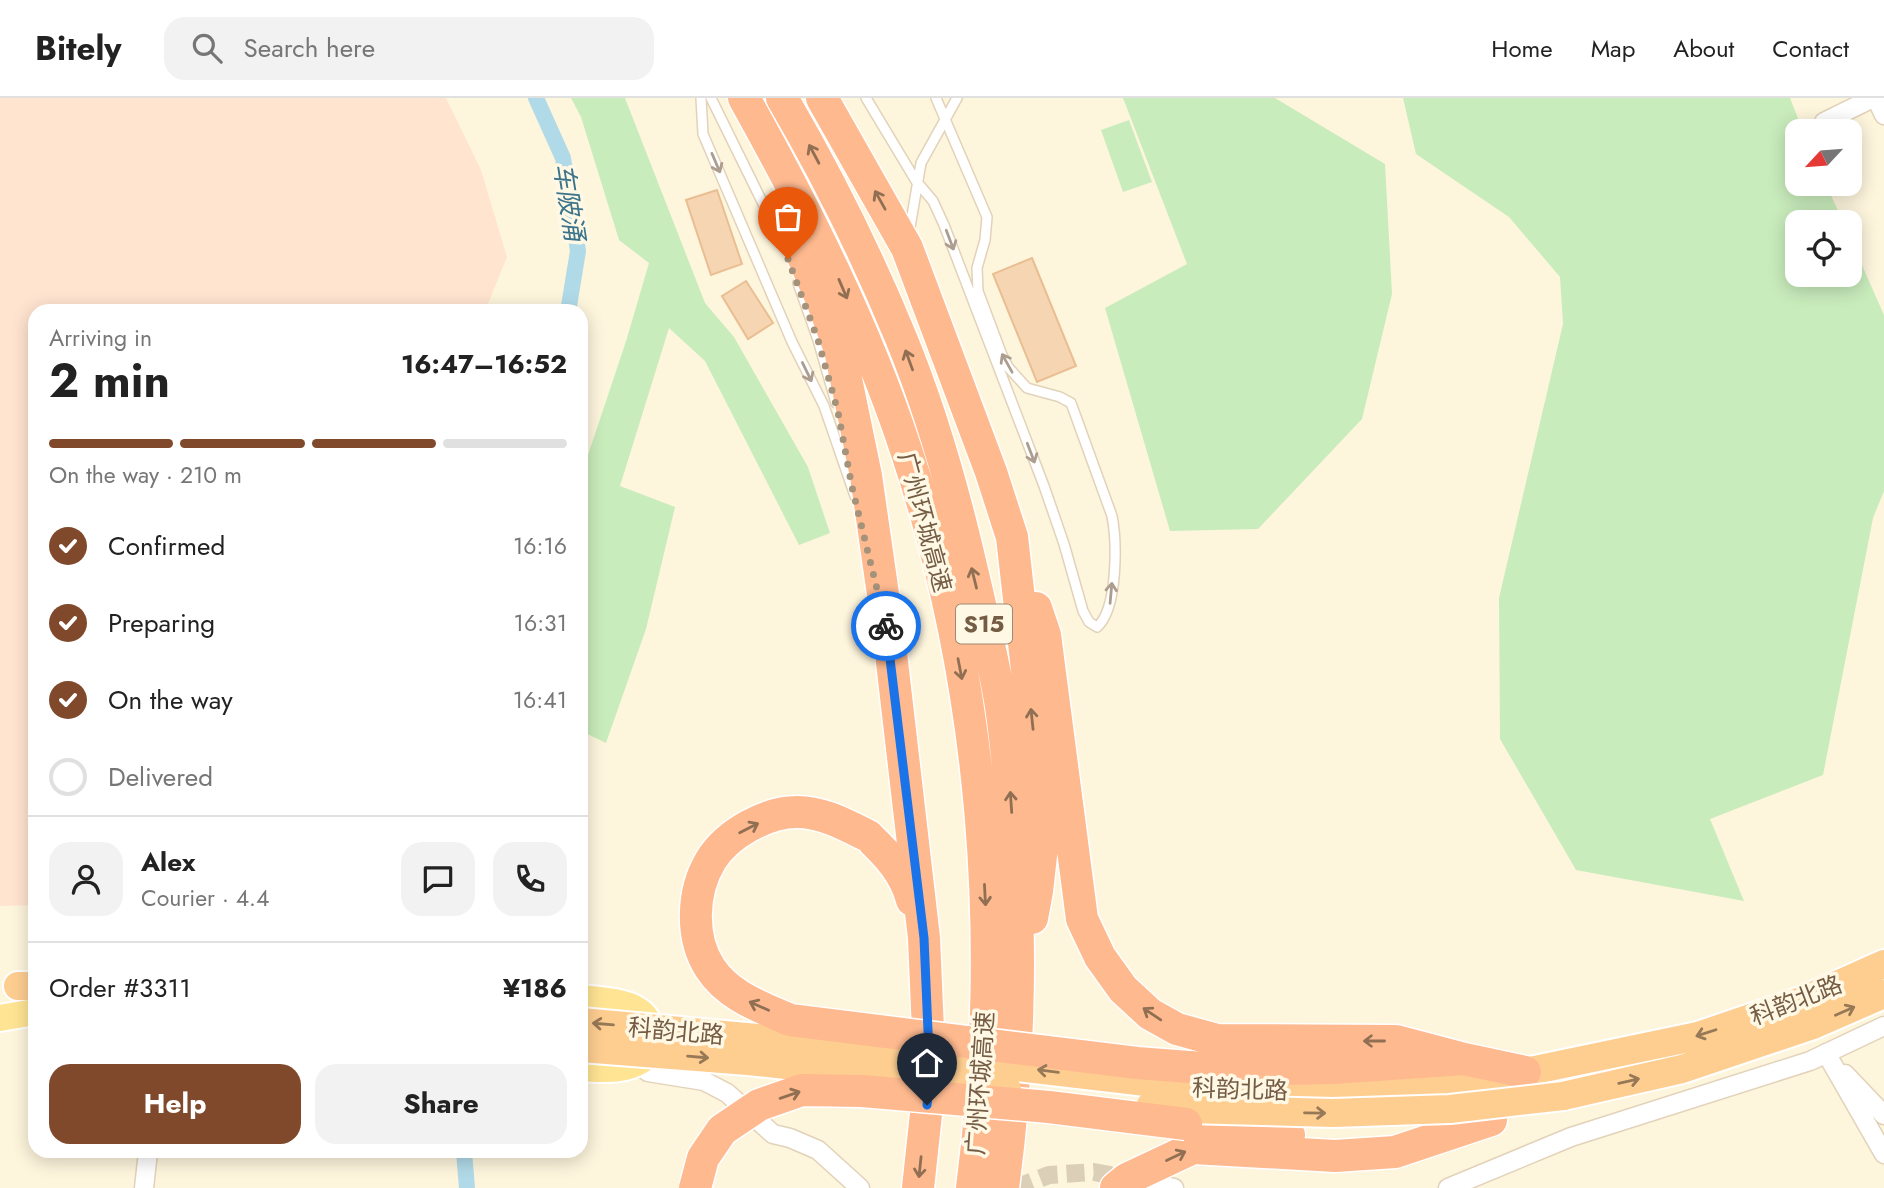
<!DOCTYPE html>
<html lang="en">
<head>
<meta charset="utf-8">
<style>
	:root { --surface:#fff; --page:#f2f2f2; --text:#222; --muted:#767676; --line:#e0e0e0; --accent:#80492c }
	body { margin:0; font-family:Jost,"Noto Sans SC",sans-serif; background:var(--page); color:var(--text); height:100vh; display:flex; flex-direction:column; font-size:26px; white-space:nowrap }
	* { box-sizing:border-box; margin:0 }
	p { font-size:23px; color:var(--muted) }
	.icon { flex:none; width:38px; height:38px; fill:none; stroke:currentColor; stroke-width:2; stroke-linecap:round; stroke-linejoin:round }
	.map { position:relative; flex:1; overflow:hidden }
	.details { position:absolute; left:28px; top:206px; width:560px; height:854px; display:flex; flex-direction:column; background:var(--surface); border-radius:21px; box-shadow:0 4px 18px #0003 }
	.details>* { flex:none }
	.needle { width:46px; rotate:244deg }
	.controls { position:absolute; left:1785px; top:21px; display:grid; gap:14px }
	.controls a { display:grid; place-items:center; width:77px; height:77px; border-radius:14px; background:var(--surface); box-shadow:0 4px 18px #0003; font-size:35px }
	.pin { position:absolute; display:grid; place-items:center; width:60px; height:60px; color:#fff; margin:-72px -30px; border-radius:50% 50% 50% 0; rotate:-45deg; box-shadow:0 0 7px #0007 }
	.pin .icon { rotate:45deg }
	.courier { position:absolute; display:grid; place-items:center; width:70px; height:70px; margin:-35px; border:5px solid #1a73e8; border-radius:50%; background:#fff; color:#222; box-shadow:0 2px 9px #0007 }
	.headline em { font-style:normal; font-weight:700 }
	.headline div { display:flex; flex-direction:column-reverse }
	.headline { display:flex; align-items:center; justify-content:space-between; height:119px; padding:0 21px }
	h1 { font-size:46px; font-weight:700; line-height:52px }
	.bar { display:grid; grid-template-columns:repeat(4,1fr); gap:10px 7px; align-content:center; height:84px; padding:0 21px }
	.bar i { height:9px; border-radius:5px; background:var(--line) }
	.bar .on { background:var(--accent) }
	.bar p { grid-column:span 4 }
	.line { display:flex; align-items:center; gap:18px; padding:0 21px; border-top:2px solid var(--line) }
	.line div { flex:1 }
	.round { display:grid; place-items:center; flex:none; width:74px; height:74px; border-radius:21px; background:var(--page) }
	ol { padding:0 21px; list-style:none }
	li { display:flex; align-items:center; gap:21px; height:77px }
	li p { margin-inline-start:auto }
	li .icon { padding:7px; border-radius:50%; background:var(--accent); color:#fff; stroke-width:4 }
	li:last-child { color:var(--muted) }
	li i { width:38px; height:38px; border:4px solid var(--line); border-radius:50% }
	.primary-button { display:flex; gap:14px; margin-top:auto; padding:14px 21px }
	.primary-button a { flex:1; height:80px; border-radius:21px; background:var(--accent); color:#fff; font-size:28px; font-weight:700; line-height:80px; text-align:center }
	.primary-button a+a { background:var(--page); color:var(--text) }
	header { display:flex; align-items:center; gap:42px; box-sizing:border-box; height:98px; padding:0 35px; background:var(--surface); border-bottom:2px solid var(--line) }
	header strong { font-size:33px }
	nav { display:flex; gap:38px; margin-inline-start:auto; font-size:24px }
	.search { width:490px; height:63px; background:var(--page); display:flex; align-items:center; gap:18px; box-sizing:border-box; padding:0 24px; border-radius:21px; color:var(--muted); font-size:26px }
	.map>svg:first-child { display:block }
	.commercial { fill:#ffe4d0 }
	.green { fill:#c9ecbc }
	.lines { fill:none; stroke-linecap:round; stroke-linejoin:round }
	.canal { stroke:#b1dae8; stroke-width:16 }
	.building { fill:#f6d5b3; stroke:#e9be92; stroke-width:2 }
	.minor-tunnel { stroke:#dccfb7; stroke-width:18; stroke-dasharray:18 9; stroke-linecap:butt }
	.service-casing { stroke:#e2d2b9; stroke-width:12 }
	.minor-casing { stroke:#e2d2b9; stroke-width:21 }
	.primary-casing { stroke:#fff; stroke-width:30 }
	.trunk-casing { stroke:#fff; stroke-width:32 }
	.motorway-casing { stroke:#fff; stroke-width:35 }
	.service { stroke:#fff; stroke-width:9 }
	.minor { stroke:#fff; stroke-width:18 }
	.primary { stroke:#ffe493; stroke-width:26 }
	.trunk { stroke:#fece91; stroke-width:28 }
	.motorway { stroke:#feb98f; stroke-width:32 }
	.trunk-bridge-casing { stroke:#fff; stroke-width:32; stroke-linecap:butt }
	.motorway-bridge-casing { stroke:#fff; stroke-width:35; stroke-linecap:butt }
	.trunk-bridge { stroke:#fece91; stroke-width:28 }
	.motorway-bridge { stroke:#feb98f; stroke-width:32 }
	.oneway { stroke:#906f53 }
	.oneway2 { stroke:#ac9d8f }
	.oneway3 { stroke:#977857 }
	.done { stroke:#a5927a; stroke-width:7; stroke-dasharray:0 12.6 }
	.route { stroke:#1a73e8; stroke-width:9 }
	.labels { text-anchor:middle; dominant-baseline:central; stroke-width:7; stroke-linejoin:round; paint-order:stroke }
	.shield { fill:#fff8e5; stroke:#9e8b74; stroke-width:2 }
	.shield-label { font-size:23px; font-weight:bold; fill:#755c44 }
	.street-label { font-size:24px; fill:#755c44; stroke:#fff8e5 }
	.water-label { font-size:26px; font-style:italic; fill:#3c748b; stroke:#fff8e5 }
</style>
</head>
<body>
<header>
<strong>Bitely</strong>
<div class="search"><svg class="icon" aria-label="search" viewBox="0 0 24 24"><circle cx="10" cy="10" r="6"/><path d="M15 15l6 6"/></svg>Search here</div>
<nav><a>Home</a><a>Map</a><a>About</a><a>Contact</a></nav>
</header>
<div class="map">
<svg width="1884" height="1090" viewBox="0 0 1884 1090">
	<rect width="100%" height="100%" fill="#fef5dd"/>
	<path class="commercial" d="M0,0H446L481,72L507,159L485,213L35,214V807L0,808Z"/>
	<path class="green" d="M571,0H625L705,205L734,239L808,369L830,435L799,447L705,263L669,230L620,388L675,409L646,531L606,645L581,633V378L627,240L649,165L619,142L581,19Z
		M1123,0H1275L1385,66L1392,196L1362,321L1258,431L1170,433L1105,210L1187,166Z
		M1403,0H1790L1803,33H1797V86H1826L1843,124H1797V177H1850V140L1884,217V393L1873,420L1823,677L1710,721L1744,803L1576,772L1500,641L1499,500L1563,226L1560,179L1509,119L1416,56Z
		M1129,22L1152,84L1123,94L1101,32Z"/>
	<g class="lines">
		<path class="canal" d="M536,0L563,60L578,153L568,214
			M464,1054L467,1090"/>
	</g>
	<path class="building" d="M717,92L742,166L711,177L686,102Z
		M1032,160L1076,268L1037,284L993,176Z
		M746,183L773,225L748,241L722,198Z"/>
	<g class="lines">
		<path class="minor-tunnel" d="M1015,1090L1049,1077L1094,1074L1130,1081"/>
		<defs>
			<path id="service" d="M701,0L703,36L792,244L824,308L855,398
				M711,0L775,130
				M866,0L916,83L933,103L944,127L1044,388L1064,446L1083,513L1089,524L1097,529C1118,511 1117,444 1112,418L1071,305L1060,299L1027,290L1008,269L1002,257L978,193L977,170L985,142L987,119L936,0
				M909,135L921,65L957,0
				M798,185L818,242L836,305"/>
			<path id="minor" d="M1876,0L1884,17
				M1824,24L1873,0
				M1826,955L1884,1056
				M637,965L648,974L704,983L727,995L773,1036L790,1040L818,1052L860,1090
				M1845,976L1884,1017
				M1151,1085L1174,1090
				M144,1090L148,1054
				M1448,1090L1571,1039L1810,963L1884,928"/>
			<path id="primary" d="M581,900C622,904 668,906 642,962C623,974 602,971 581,970
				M0,920L35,914"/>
			<path id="trunk" d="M18,888H35
				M1189,989L1270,993L1401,992L1525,974L1698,938L1801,903L1884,866
				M1563,998L1682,971L1813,927L1884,896"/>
			<path id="motorway" d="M744,0C807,113 865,228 906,352C985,588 1004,844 972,1090
				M782,0C827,77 867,157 901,240C929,308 950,380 967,451C979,501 991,551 1000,602C1007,645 1010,689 1013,732C1022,852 1019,971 1003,1090
				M822,0L907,150L991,374L1012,439L1035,642L1043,740L1037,793L1032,820
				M785,117L823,205L840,252L866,378L889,538L924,840L930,979L918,1090
				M1036,510L1045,537L1082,821L1100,859L1123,891L1150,916L1177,931L1217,942L1396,943L1464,961
				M868,738C888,757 905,775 912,802
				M1189,969L1229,972L1333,970L1464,961L1525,974
				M1186,1026L1289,1037
				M1116,1090L1127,1081L1193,1050L1335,1058L1395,1054L1491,1022"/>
		</defs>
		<use href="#service" class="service-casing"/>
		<use href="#minor" class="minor-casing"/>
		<use href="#primary" class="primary-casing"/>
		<use href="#trunk" class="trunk-casing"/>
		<use href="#motorway" class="motorway-casing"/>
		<use href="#service" class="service"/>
		<use href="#minor" class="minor"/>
		<use href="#primary" class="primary"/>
		<use href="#trunk" class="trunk"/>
		<use href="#motorway" class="motorway"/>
		<defs>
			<path id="trunk-bridge" d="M581,924L791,943L1189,989
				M581,950L748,963L1007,991
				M1151,1007L1186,1011L1333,1015L1450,1011L1563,998"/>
			<path id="motorway-bridge" d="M868,738C846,727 823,714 797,714C766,714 727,736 711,762C692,793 690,839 710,870C728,898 761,909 790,922L1137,965L1189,969
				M695,1090L703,1060L722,1032L759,1007L802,992L862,993L1049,1009L1186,1026"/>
		</defs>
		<use href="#trunk-bridge" class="trunk-bridge-casing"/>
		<use href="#motorway-bridge" class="motorway-bridge-casing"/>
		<use href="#trunk-bridge" class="trunk-bridge"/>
		<use href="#motorway-bridge" class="motorway-bridge"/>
	</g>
	<defs><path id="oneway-shaft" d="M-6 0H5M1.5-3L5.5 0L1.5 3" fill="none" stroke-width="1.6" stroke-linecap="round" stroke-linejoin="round" transform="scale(1.75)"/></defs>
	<g class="oneway">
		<use href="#oneway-shaft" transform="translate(814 56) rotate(-118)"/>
		<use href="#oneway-shaft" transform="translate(880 102) rotate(-119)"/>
		<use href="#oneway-shaft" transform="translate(843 191) rotate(67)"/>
		<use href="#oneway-shaft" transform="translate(909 262) rotate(-110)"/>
		<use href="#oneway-shaft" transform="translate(974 480) rotate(-104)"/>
		<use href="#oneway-shaft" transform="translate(960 571) rotate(79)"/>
		<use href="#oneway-shaft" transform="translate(1032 621) rotate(-96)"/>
		<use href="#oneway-shaft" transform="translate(1011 704) rotate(-94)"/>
		<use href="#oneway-shaft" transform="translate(749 730) rotate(-27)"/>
		<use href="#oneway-shaft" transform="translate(985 797) rotate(87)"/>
		<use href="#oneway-shaft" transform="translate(759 908) rotate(-156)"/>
		<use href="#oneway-shaft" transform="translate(1152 916) rotate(-146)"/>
		<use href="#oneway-shaft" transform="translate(1374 943) rotate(-180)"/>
		<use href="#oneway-shaft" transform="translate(790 997) rotate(-19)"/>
		<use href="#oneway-shaft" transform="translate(1176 1058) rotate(-25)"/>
		<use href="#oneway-shaft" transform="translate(920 1069) rotate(96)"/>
	</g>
	<g class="oneway2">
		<use href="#oneway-shaft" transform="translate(716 65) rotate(67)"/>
		<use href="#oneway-shaft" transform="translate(950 142) rotate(69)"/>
		<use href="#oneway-shaft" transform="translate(1007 265) rotate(-119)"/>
		<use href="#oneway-shaft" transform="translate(807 274) rotate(64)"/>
		<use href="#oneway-shaft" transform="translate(1031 355) rotate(69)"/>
		<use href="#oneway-shaft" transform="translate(1111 495) rotate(-85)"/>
	</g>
	<g class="oneway3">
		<use href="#oneway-shaft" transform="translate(1845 913) rotate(-24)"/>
		<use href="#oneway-shaft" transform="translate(603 926) rotate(-175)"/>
		<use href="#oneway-shaft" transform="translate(1706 935) rotate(162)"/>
		<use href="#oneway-shaft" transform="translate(698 959) rotate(5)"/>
		<use href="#oneway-shaft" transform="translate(1048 973) rotate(-173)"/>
		<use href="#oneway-shaft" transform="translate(1629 983) rotate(-13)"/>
		<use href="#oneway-shaft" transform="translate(1315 1015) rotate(1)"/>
	</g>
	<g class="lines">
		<path class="done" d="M788,161L818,242L838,314L852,389L886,528"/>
		<path class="route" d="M886,528L924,840L930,979L927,1007"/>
	</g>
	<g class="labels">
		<rect class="shield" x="956" y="506.5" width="56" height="39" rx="5"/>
		<g class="shield-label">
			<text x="984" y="526">S15</text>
		</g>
		<g class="street-label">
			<text transform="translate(925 424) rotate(75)">广州环城高速</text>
			<text transform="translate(1796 902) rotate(-21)">科韵北路</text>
			<text transform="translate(676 933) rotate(5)">科韵北路</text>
			<text transform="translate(980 985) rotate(-86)">广州环城高速</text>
			<text transform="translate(1240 991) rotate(2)">科韵北路</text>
		</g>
		<g class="water-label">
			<text transform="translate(569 104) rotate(81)">车陂涌</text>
		</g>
	</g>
</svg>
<div class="controls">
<a><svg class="needle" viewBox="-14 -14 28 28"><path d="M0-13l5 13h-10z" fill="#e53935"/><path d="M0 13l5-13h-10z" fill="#767676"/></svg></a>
<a><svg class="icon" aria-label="locate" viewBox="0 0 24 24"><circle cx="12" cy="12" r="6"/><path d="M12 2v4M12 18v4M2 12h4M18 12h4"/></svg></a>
</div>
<div class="pin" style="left:788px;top:161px;background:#ea580c"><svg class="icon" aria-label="bag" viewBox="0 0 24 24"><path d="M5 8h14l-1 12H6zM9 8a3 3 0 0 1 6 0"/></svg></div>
<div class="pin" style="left:927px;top:1007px;background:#1f2937"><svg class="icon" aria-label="home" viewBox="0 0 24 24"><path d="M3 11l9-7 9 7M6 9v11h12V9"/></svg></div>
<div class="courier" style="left:886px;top:528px"><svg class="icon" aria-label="bike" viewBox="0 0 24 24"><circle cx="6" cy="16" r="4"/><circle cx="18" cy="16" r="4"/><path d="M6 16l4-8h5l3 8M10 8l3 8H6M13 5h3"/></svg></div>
<section class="details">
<div class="headline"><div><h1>2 min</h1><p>Arriving in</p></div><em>16:47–16:52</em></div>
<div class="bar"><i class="on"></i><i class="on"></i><i class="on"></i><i></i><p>On the way · 210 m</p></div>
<ol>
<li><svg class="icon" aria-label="check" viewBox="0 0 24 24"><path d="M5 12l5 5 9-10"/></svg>Confirmed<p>16:16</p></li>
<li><svg class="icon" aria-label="check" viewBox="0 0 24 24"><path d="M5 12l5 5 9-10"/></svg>Preparing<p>16:31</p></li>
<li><svg class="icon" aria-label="check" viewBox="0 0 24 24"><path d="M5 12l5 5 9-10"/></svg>On the way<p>16:41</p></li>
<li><i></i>Delivered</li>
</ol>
<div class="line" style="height:126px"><a class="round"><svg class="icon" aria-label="person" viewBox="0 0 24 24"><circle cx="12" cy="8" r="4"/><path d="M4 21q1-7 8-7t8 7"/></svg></a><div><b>Alex</b><p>Courier · 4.4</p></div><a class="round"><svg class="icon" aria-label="chat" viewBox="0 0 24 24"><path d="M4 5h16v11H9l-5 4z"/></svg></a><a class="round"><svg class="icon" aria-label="phone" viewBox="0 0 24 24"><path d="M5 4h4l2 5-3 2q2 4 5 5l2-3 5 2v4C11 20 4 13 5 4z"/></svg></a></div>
<div class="line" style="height:91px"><div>Order #3311</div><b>¥186</b></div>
<div class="primary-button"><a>Help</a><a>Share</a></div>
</section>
</div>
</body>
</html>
